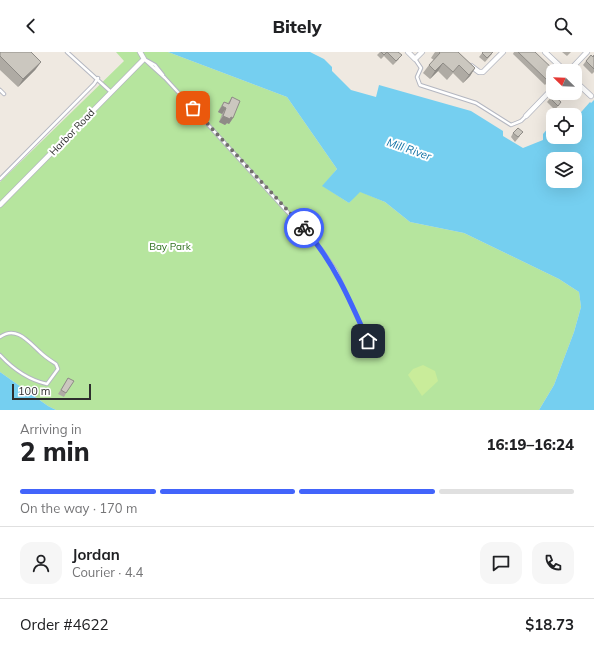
<!DOCTYPE html>
<html lang="en">
<head>
<meta charset="utf-8">
<style>
	:root { --surface:#fff; --page:#f6f6f6; --text:#202124; --muted:#757577; --line:#e0e0e0; --accent:#4264fb }
	body { margin:0; font-family:Mulish,sans-serif; background:var(--page); color:var(--text); height:100vh; display:flex; flex-direction:column; font-size:15px; white-space:nowrap }
	* { box-sizing:border-box; margin:0 }
	p { font-size:13px; color:var(--muted) }
	.icon { flex:none; width:22px; height:22px; fill:none; stroke:currentColor; stroke-width:2; stroke-linecap:round; stroke-linejoin:round }
	.map { position:relative; height:358px; overflow:hidden }
	.panel { display:flex; flex-direction:column; background:var(--surface); flex:1 }
	.panel>* { flex:none }
	.needle { width:26px; rotate:293deg }
	.buttons { position:absolute; left:546px; top:12px; display:grid; gap:8px }
	.buttons a { display:grid; place-items:center; width:36px; height:36px; border-radius:8px; background:var(--surface); box-shadow:0 4px 16px #0002; font-size:20px }
	.scale { position:absolute; left:12px; bottom:10px; width:79px; box-sizing:border-box; padding-left:4px; border:2px solid #2e2e2e; border-top:0; font-size:11px; line-height:14px; white-space:nowrap; color:#2e2e2e; -webkit-text-stroke:3px #fff; paint-order:stroke }
	.pin { position:absolute; display:grid; place-items:center; width:34px; height:34px; color:#fff; margin:-17px; border-radius:8px; box-shadow:0 2px 6px #0006 }
	.courier { position:absolute; display:grid; place-items:center; width:40px; height:40px; margin:-20px; border:3px solid #4264fb; border-radius:50%; background:#fff; color:#222; box-shadow:0 1px 5px #0007 }
	.head em { font-style:normal; font-weight:800 }
	.head div { display:flex; flex-direction:column-reverse }
	.head { display:flex; align-items:center; justify-content:space-between; height:68px; padding:0 20px }
	h1 { font-size:26px; font-weight:800; line-height:30px }
	.bar { display:grid; grid-template-columns:repeat(4,1fr); gap:6px 4px; align-content:center; height:48px; padding:0 20px }
	.bar i { height:5px; border-radius:3px; background:var(--line) }
	.bar .current { background:var(--accent) }
	.bar p { grid-column:span 4 }
	.line { display:flex; align-items:center; gap:10px; padding:0 20px; border-top:1px solid var(--line) }
	.line div { flex:1 }
	.round { display:grid; place-items:center; flex:none; width:42px; height:42px; border-radius:12px; background:var(--page) }
	header { display:flex; justify-content:space-between; align-items:center; height:52px; padding:0 20px; background:var(--surface); font-size:18px; font-weight:800 }
	.map>svg:first-child { display:block }
	.green { fill:#b6e59e }
	.pitch { fill:#c9ec9a }
	.water { fill:#75cff0; fill-rule:evenodd }
	.lines { fill:none; stroke-linecap:round; stroke-linejoin:round }
	.lane-casing { stroke:#b4b7c1; stroke-width:4.5 }
	.street-casing { stroke:#b4b7c1; stroke-width:6 }
	.lane { stroke:#fff; stroke-width:2.5 }
	.street { stroke:#fff; stroke-width:4.5 }
	.wall { fill:#afaba4 }
	.shaded-wall { fill:#8e8b86 }
	.building { fill:#cbc7bf; stroke:#8e8b86 }
	.done { stroke:#726f6d; stroke-width:4; stroke-dasharray:0 7.2 }
	.route { stroke:#4264fb; stroke-width:5 }
	.labels { text-anchor:middle; dominant-baseline:central; stroke-width:4; stroke-linejoin:round; paint-order:stroke }
	.street-label { font-size:10px; fill:#2e2e2e; stroke:#fff }
	.park-label { font-size:10px; fill:#2c6e1b; stroke:#fff }
	.water-label { font-size:11px; font-style:italic; fill:#0d6fa3; stroke:#fff }
</style>
</head>
<body>
<header><svg class="icon" aria-label="back" viewBox="0 0 24 24"><path d="M15 5l-7 7 7 7"/></svg>Bitely<svg class="icon" aria-label="search" viewBox="0 0 24 24"><circle cx="10" cy="10" r="6"/><path d="M15 15l6 6"/></svg></header>
<div class="map">
<svg width="594" height="358" viewBox="0 0 594 358">
	<rect width="100%" height="100%" fill="#efe9e1"/>
	<path class="green" d="M116,0H168L287,45L337,117L323,134L349,151L359,139L385,150L410,170L464,181L559,227L579,240L581,255L574,280L554,333L539,358H56L48,354L0,320V130L124,9Z"/>
	<path class="pitch" d="M423,313L435,319L438,329L422,344L408,323L413,317Z"/>
	<path class="water" d="M168,0H310L324,7L332,15V19L351,38L376,45L379,33L471,59L503,79V84L523,96L543,88V82L550,74H553V85H575V74L577,71L575,67L590,50L591,51L594,48V358H539L554,333L574,280L581,255L579,240L559,227L464,181L410,170L385,150L360,140L349,151L322,134L337,117L287,45ZM553,107H575V129H553Z
		M0,320L48,354L56,358H0Z"/>
	<g class="lines">
		<defs>
			<path id="lane" d="M67,0L111,40
				M144,7L165,26L211,76L322,198L336,219L368,289
				M415,7L421,16L417,25L420,33L476,51L511,73L521,69L526,64
				M146,8L155,13L163,23
				M0,38L4,42
				M0,127L94,32L98,26
				M0,285C16,273 29,290 40,300C45,305 50,308 56,312L58,317L47,332C29,328 13,317 0,303"/>
			<path id="street" d="M408,0L415,7L422,0
				M545,0L565,19
				M471,14L479,20H483L503,0
				M569,19L587,0
				M575,29L591,44
				M526,64L553,36
				M0,153L144,7L140,0"/>
		</defs>
		<use href="#lane" class="lane-casing"/>
		<use href="#street" class="street-casing"/>
		<use href="#lane" class="lane"/>
		<use href="#street" class="street"/>
	</g>
	<path class="wall" d="M0,0L41,10L35,18L18,35L0,18Z
		M380,0H398L399,7L393,13L384,4L381,7L377,3Z
		M435,0H458L475,16L470,24L463,31L453,21L447,28L438,19L430,27L423,21L429,13L434,8L431,6Z
		M483,0L492,2L485,10L479,5Z
		M514,0H535L553,24L545,33L513,2Z
		M562,0H571L567,4Z
		M594,3V20L592,22L583,13L586,9Z
		M553,43L558,54L555,58L547,50Z
		M232,45L233,66L229,72L227,71L225,73L219,70L222,62L218,60L220,56L224,50L228,51Z
		M513,81L520,84L515,90L511,85Z
		M68,326L66,341L64,345L58,342Z"/>
	<path class="shaded-wall" d="M41,10L35,18L18,35L23,27Z
		M443,11L438,19L430,27L435,19Z
		M475,16L470,24L463,31L469,23Z
		M222,54L226,56L222,62L218,60Z
		M223,64L231,65L233,66L229,72L227,71L225,73L219,70Z"/>
	<path class="building" d="M0,0H31L41,10L23,27L0,4Z
		M381,0H398L402,3L396,9L387,0L384,3Z
		M439,0H458L475,16L469,23L459,13L453,20L443,11L435,19L429,13L440,1Z
		M483,0H493L487,6L482,1Z
		M518,0H535L555,19H553V23L548,29Z
		M591,3L593,5L594,3V17L586,9Z
		M553,43L561,50L558,54L550,46Z
		M232,45L240,49L233,66L231,65L230,67L223,64L226,56L222,54L224,50L229,52Z
		M518,76L523,80L518,85L513,81Z
		M68,326L74,329L66,341L61,338Z"/>
	<g class="lines">
		<path class="done" d="M193,56L304,176"/>
		<path class="route" d="M304,176C333,209 350,248 368,289"/>
	</g>
	<g class="labels">
		<g class="street-label">
			<text transform="translate(72 80) rotate(-46)">Harbor Road</text>
		</g>
		<g class="park-label">
			<text x="170" y="194">Bay Park</text>
		</g>
		<g class="water-label">
			<text transform="translate(409 97) rotate(19)">Mill River</text>
		</g>
	</g>
</svg>
<div class="buttons">
<a><svg class="needle" viewBox="-14 -14 28 28"><path d="M0-13l5 13h-10z" fill="#e53935"/><path d="M0 13l5-13h-10z" fill="#757577"/></svg></a>
<a><svg class="icon" aria-label="locate" viewBox="0 0 24 24"><circle cx="12" cy="12" r="6"/><path d="M12 2v4M12 18v4M2 12h4M18 12h4"/></svg></a>
<a><svg class="icon" aria-label="layers" viewBox="0 0 24 24"><path d="M12 4l9 5-9 5-9-5zM3 14l9 5 9-5"/></svg></a>
</div>
<div class="scale">100 m</div>
<div class="pin" style="left:193px;top:56px;background:#ea580c"><svg class="icon" aria-label="bag" viewBox="0 0 24 24"><path d="M5 8h14l-1 12H6zM9 8a3 3 0 0 1 6 0"/></svg></div>
<div class="pin" style="left:368px;top:289px;background:#1f2937"><svg class="icon" aria-label="home" viewBox="0 0 24 24"><path d="M3 11l9-7 9 7M6 9v11h12V9"/></svg></div>
<div class="courier" style="left:304px;top:176px"><svg class="icon" aria-label="bike" viewBox="0 0 24 24"><circle cx="6" cy="16" r="4"/><circle cx="18" cy="16" r="4"/><path d="M6 16l4-8h5l3 8M10 8l3 8H6M13 5h3"/></svg></div>
</div>
<section class="panel">
<div class="head"><div><h1>2 min</h1><p>Arriving in</p></div><em>16:19–16:24</em></div>
<div class="bar"><i class="current"></i><i class="current"></i><i class="current"></i><i></i><p>On the way · 170 m</p></div>
<div class="line" style="height:72px"><a class="round"><svg class="icon" aria-label="person" viewBox="0 0 24 24"><circle cx="12" cy="8" r="4"/><path d="M4 21q1-7 8-7t8 7"/></svg></a><div><b>Jordan</b><p>Courier · 4.4</p></div><a class="round"><svg class="icon" aria-label="chat" viewBox="0 0 24 24"><path d="M4 5h16v11H9l-5 4z"/></svg></a><a class="round"><svg class="icon" aria-label="phone" viewBox="0 0 24 24"><path d="M5 4h4l2 5-3 2q2 4 5 5l2-3 5 2v4C11 20 4 13 5 4z"/></svg></a></div>
<div class="line" style="height:52px"><div>Order #4622</div><b>$18.73</b></div>
</section>
</body>
</html>
